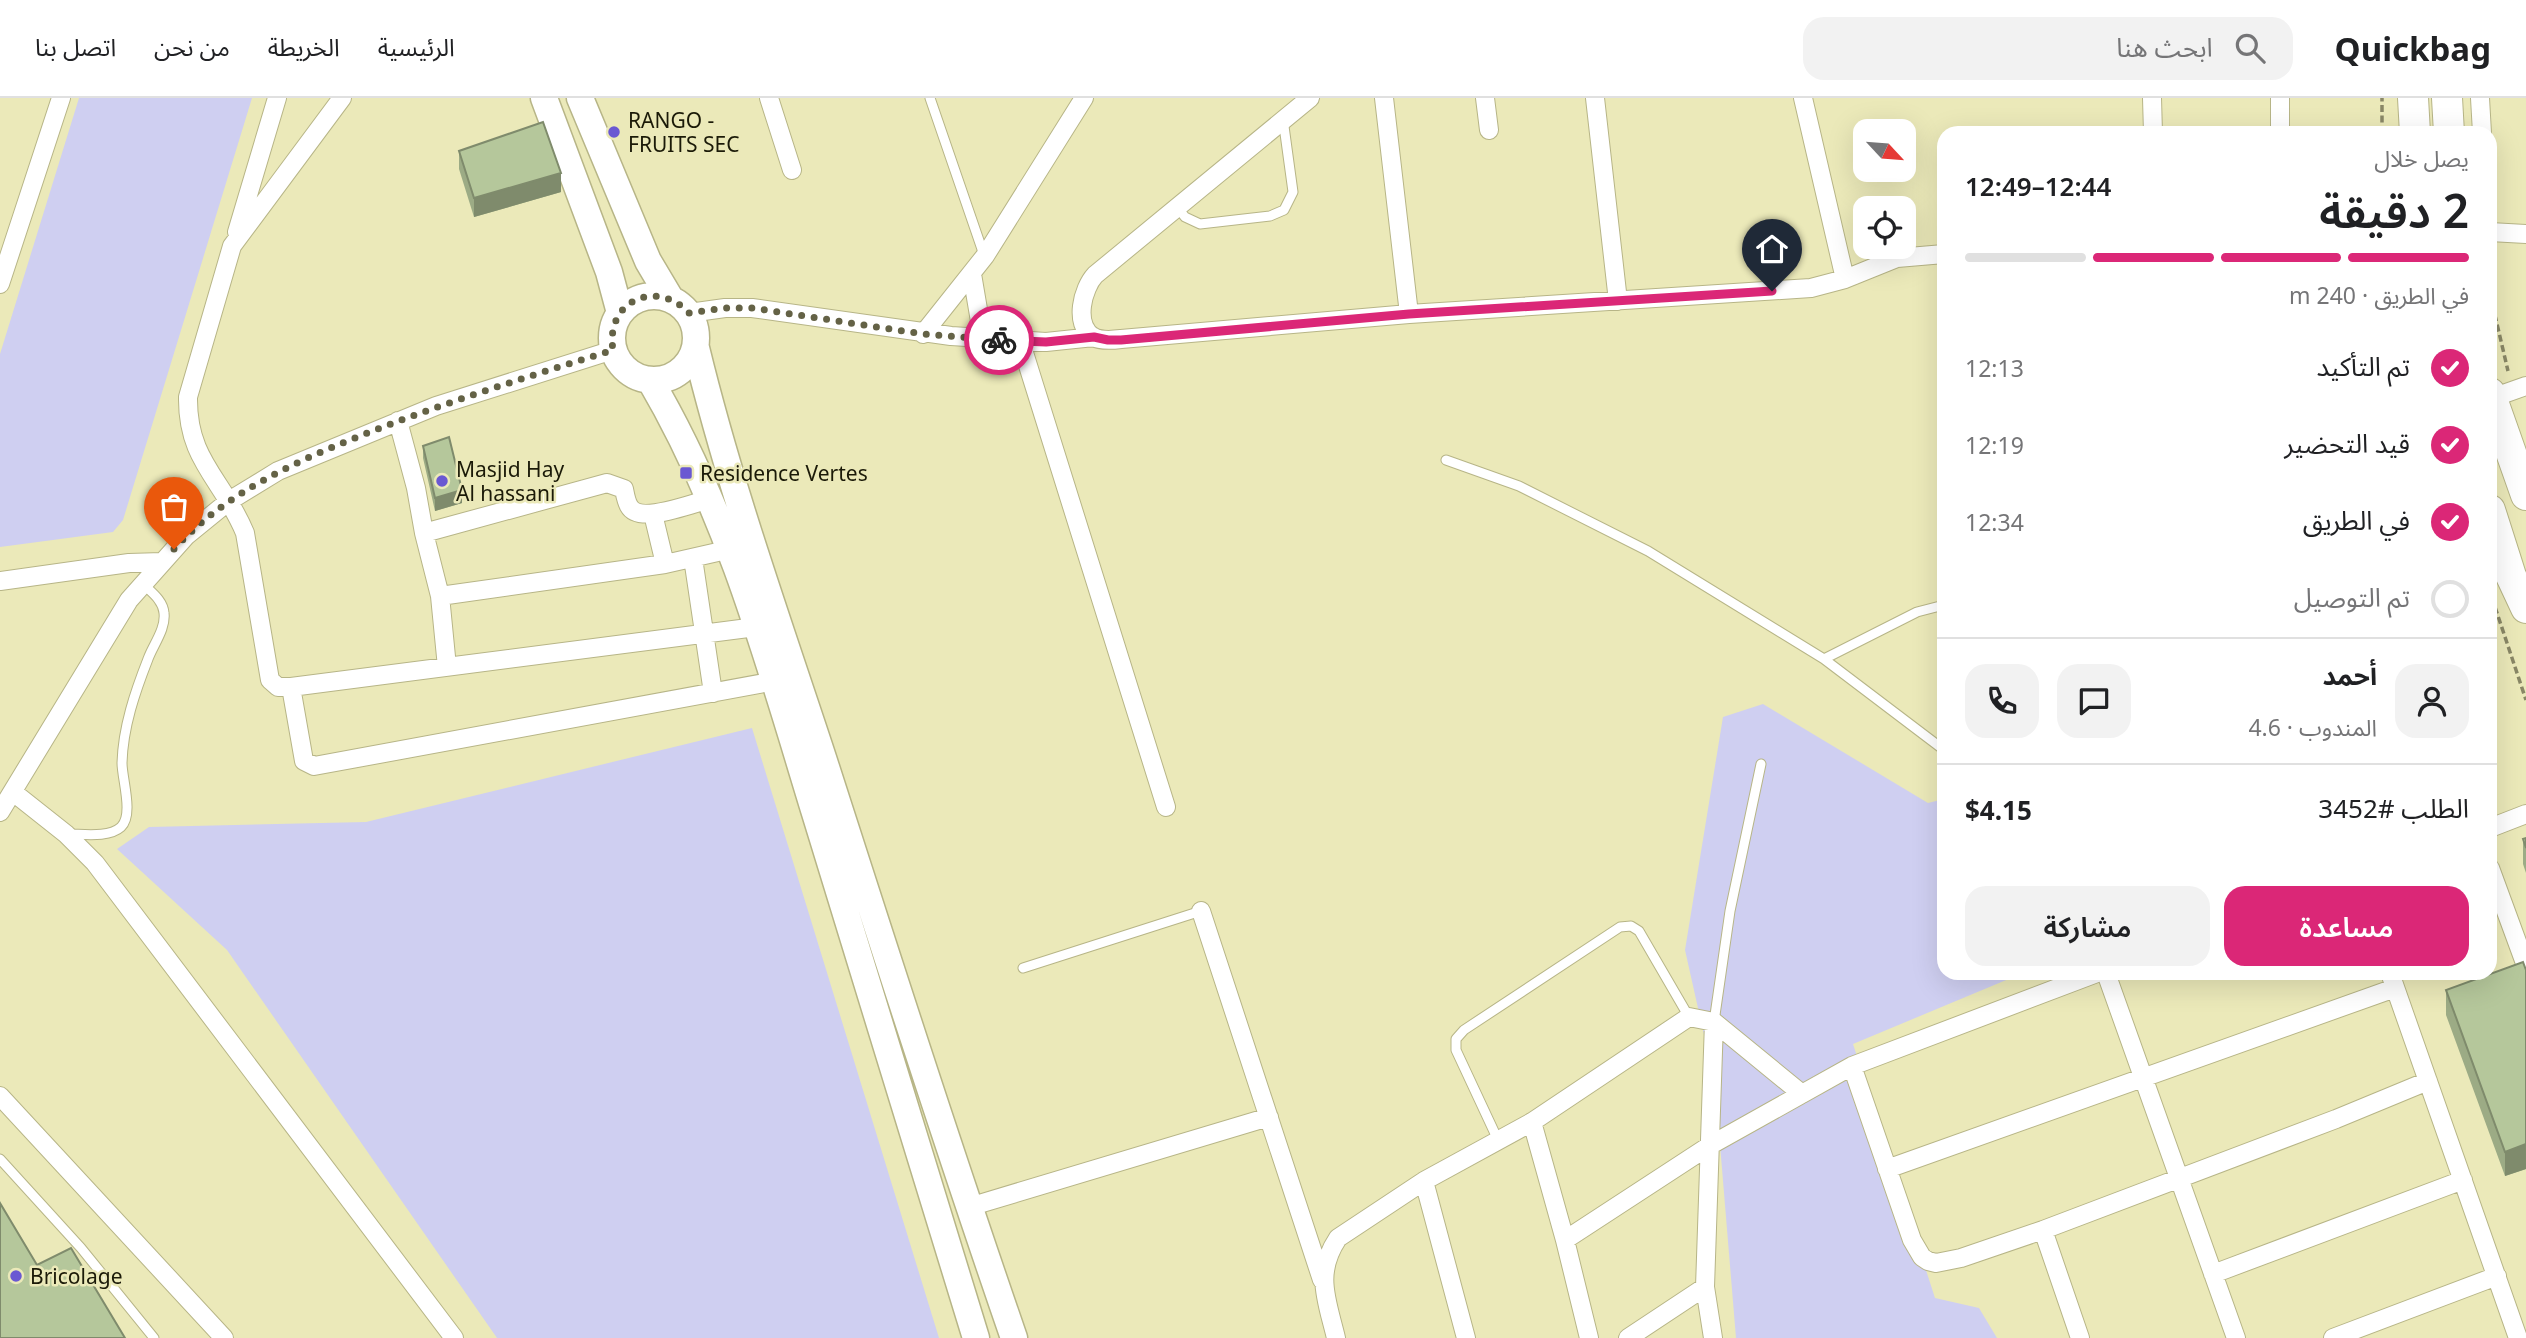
<!DOCTYPE html>
<html lang="ar">
<head>
<meta charset="utf-8">
<style>
	:root { --surface:#fff; --page:#f2f2f2; --text:#202124; --muted:#757577; --line:#e0e0e0; --accent:#db2777 }
	body { margin:0; font-family:"Noto Sans","Noto Sans Arabic",sans-serif; background:var(--page); color:var(--text); direction:rtl; height:100vh; display:flex; flex-direction:column; font-size:26px; white-space:nowrap }
	* { box-sizing:border-box; margin:0 }
	p { font-size:23px; color:var(--muted) }
	.icon { flex:none; width:38px; height:38px; fill:none; stroke:currentColor; stroke-width:2; stroke-linecap:round; stroke-linejoin:round }
	.map { position:relative; flex:1; overflow:hidden; direction:ltr }
	.details { position:absolute; left:1937px; top:28px; width:560px; height:854px; display:flex; flex-direction:column; background:var(--surface); border-radius:21px; box-shadow:0 7px 28px #0002; direction:rtl }
	.details>* { flex:none }
	.needle { width:46px; rotate:116deg }
	.fabs { position:absolute; left:1853px; top:21px; display:grid; gap:14px }
	.fabs a { display:grid; place-items:center; width:63px; height:63px; border-radius:14px; background:var(--surface); box-shadow:0 7px 28px #0002; font-size:35px }
	.pin { position:absolute; display:grid; place-items:center; width:60px; height:60px; color:#fff; margin:-72px -30px; border-radius:50% 50% 50% 0; rotate:-45deg; box-shadow:0 0 7px #0007 }
	.pin .icon { rotate:45deg }
	.courier { position:absolute; display:grid; place-items:center; width:70px; height:70px; margin:-35px; border:5px solid #db2777; border-radius:50%; background:#fff; color:#222; box-shadow:0 2px 9px #0007 }
	.headline em { font-style:normal; font-weight:600 }
	.headline div { display:flex; flex-direction:column-reverse }
	.headline { display:flex; align-items:center; justify-content:space-between; height:119px; padding:0 28px }
	h1 { font-size:46px; font-weight:600; line-height:52px }
	.bar { display:grid; grid-template-columns:repeat(4,1fr); gap:10px 7px; align-content:center; height:84px; padding:0 28px }
	.bar i { height:9px; border-radius:5px; background:var(--line) }
	.bar .on { background:var(--accent) }
	.bar p { grid-column:span 4 }
	.line { display:flex; align-items:center; gap:18px; padding:0 28px; border-top:2px solid var(--line) }
	.line div { flex:1 }
	.round { display:grid; place-items:center; flex:none; width:74px; height:74px; border-radius:21px; background:var(--page) }
	ol { padding:0 28px; list-style:none }
	li { display:flex; align-items:center; gap:21px; height:77px }
	li p { margin-inline-start:auto }
	li .icon { padding:7px; border-radius:50%; background:var(--accent); color:#fff; stroke-width:4 }
	li:last-child { color:var(--muted) }
	li i { width:38px; height:38px; border:4px solid var(--line); border-radius:50% }
	.action { display:flex; gap:14px; margin-top:auto; padding:14px 28px }
	.action a { flex:1; height:80px; border-radius:21px; background:var(--accent); color:#fff; font-size:28px; font-weight:600; line-height:80px; text-align:center }
	.action a+a { background:var(--page); color:var(--text) }
	header { display:flex; align-items:center; gap:42px; box-sizing:border-box; height:98px; padding:0 35px; background:var(--surface); border-bottom:2px solid var(--line) }
	header strong { font-size:33px }
	nav { display:flex; gap:38px; margin-inline-start:auto; font-size:24px }
	.search { width:490px; height:63px; background:var(--page); display:flex; align-items:center; gap:18px; box-sizing:border-box; padding:0 24px; border-radius:21px; color:var(--muted); font-size:26px }
	.map>svg:first-child { display:block }
	.green { fill:#cfcff1 }
	.lines { fill:none; stroke-linecap:round; stroke-linejoin:round }
	.lane-casing { stroke:#b7b587; stroke-width:11 }
	.street-casing { stroke:#b7b587; stroke-width:20 }
	.secondary-casing { stroke:#b7b587; stroke-width:29 }
	.primary-casing { stroke:#b7b587; stroke-width:32 }
	.path { stroke:#898766; stroke-width:3.5; stroke-dasharray:7 3.5; stroke-linecap:butt }
	.lane { stroke:#fff; stroke-width:9 }
	.street { stroke:#fff; stroke-width:18 }
	.secondary { stroke:#fff; stroke-width:26 }
	.primary { stroke:#fff; stroke-width:30 }
	.wall { fill:#9cab85 }
	.shaded-wall { fill:#7f8b6c }
	.building { fill:#b5c79b; stroke:#7f8b6c; stroke-width:2 }
	.done { stroke:#646246; stroke-width:7; stroke-dasharray:0 12.6 }
	.route { stroke:#db2777; stroke-width:9 }
	.poi-dot { fill:#6a58d2; stroke:#ebe9b9; stroke-width:2.5 }
	.labels { text-anchor:middle; dominant-baseline:central; stroke-width:5; stroke-linejoin:round; paint-order:stroke }
	.poi-label { font-size:21px; fill:#1b1a08; stroke:#ebe9b9; text-anchor:start }
</style>
</head>
<body>
<header>
<strong>Quickbag</strong>
<div class="search"><svg class="icon" aria-label="search" viewBox="0 0 24 24"><circle cx="10" cy="10" r="6"/><path d="M15 15l6 6"/></svg>ابحث هنا</div>
<nav><a>الرئيسية</a><a>الخريطة</a><a>من نحن</a><a>اتصل بنا</a></nav>
</header>
<div class="map">
<svg width="2526" height="1240" viewBox="0 0 2526 1240">
	<rect width="100%" height="100%" fill="#ebe9b9"/>
	<path class="green" d="M79,0H252L123,422L113,434L0,449V256Z
		M1763,606L1928,705L1944,701V875H2023L1853,946L1935,1200L1979,1210L1997,1240H1736L1715,986L1685,852L1723,619Z
		M752,630L939,1240H497L227,852L117,751L149,729L366,724Z"/>
	<g class="lines">
		<defs>
			<path id="lane" d="M930,0L984,157
				M1177,109L1185,119L1200,126L1270,118L1284,112L1293,94L1283,21
				M1446,362L1519,388L1648,453L1824,561L1944,652
				M1824,561L1917,514L1944,507
				M68,736C83,736 109,740 121,729C134,717 122,681 122,665C123,629 135,594 148,561C153,547 166,531 164,515C163,502 151,494 142,485
				M1023,870L1201,813
				M1714,924L1730,813L1761,666
				M1498,1042L1456,952V941L1464,932L1620,829L1631,828L1639,833L1689,919
				M0,1061L81,1150L154,1240"/>
			<path id="street" d="M342,0L232,148L188,299C187,363 223,381 245,435L270,582L278,589H291L756,529
				M769,0L792,72
				M1310,0L1095,177C1083,190 1073,226 1093,239C1101,243 1113,242 1121,241L1409,216L1811,190L1845,181L1897,160L1944,156
				M1384,0L1409,216
				M1485,0L1489,32
				M1595,0L1618,203
				M1803,0L1845,181
				M2152,0L2153,35
				M2280,0V35
				M2480,0L2482,35
				M237,134L277,0
				M2490,134L2526,136
				M972,176L983,241
				M0,186L61,0
				M689,215L725,210H752L951,238L1046,244L1094,239
				M923,236L985,158L1084,0
				M1020,242L1166,709
				M2492,300L2526,288
				M398,323L416,390L424,435L440,498L447,569
				M653,416L665,466
				M424,435L607,385L624,391C625,396 626,403 629,408C639,427 693,405 710,401
				M693,460L713,595
				M0,483L129,465L162,464
				M440,498L665,466L731,451
				M291,589L304,663L314,668L775,583
				M13,694L66,736L95,765L454,1240
				M0,714L129,502L186,438L229,403L278,373L436,308L613,252
				M2490,730L2526,716
				M2490,770L2526,868
				M1201,813L1322,1182
				M2106,875L2236,1240
				M2390,875L2518,1240
				M1852,968L1912,1142L1922,1159L1928,1163L1936,1165L1961,1160L2043,1132L2336,1021L2428,983
				M0,998L224,1240
				M1532,1024L1565,1142L1589,1240
				M1887,1071L2395,890
				M1424,1083L1466,1240
				M969,1109L1269,1019
				M2043,1132L2080,1240
				M1565,1142L1709,1048L1852,968L2097,875
				M2213,1176L2463,1082
				M1336,1240C1327,1202 1314,1176 1338,1140L1424,1083L1532,1024L1689,919L1714,924L1802,996
				M1628,1240L1705,1189
				M1713,1240L1705,1189L1714,924
				M2333,1240L2497,1178"/>
			<path id="secondary" d="M544,0L609,174L620,215
				M580,0L648,163L670,200
				M612 240a42 42 0 1 1 84 0a42 42 0 1 1-84 0Z
				M696,250C730,390 779,526 824,663C886,856 948,1049 1014,1240
				M650,282C729,416 770,568 815,715C869,890 923,1065 976,1240"/>
			<path id="primary" d="M2413,0L2415,35
				M2447,0L2449,35
				M2490,295L2526,397
				M2490,412L2511,478L2526,510"/>
		</defs>
		<use href="#lane" class="lane-casing"/>
		<use href="#street" class="street-casing"/>
		<use href="#secondary" class="secondary-casing"/>
		<use href="#primary" class="primary-casing"/>
		<path class="path" d="M2382,35V0
			M2490,196L2508,273
			M2495,509L2526,602"/>
		<use href="#lane" class="lane"/>
		<use href="#street" class="street"/>
		<use href="#secondary" class="secondary"/>
		<use href="#primary" class="primary"/>
	</g>
	<path class="wall" d="M459,53L561,94L474,119L459,71Z
		M423,348L462,405L435,413L423,360Z
		M2526,740V775L2523,766V741Z
		M2526,872V1071L2505,1078L2446,917V892Z"/>
	<path class="shaded-wall" d="M561,75V94L474,119V100Z
		M462,392V405L435,413V400Z
		M2526,1046V1071L2505,1078V1054Z"/>
	<path class="building" d="M543,24L561,75L474,100L459,53Z
		M449,339L462,392L435,400L423,348Z
		M2526,740V750L2523,741Z
		M2523,864L2526,872V1046L2505,1054L2446,892Z
		M0,1105L37,1167L71,1150L125,1240H0Z"/>
	<g class="lines">
		<path class="done" d="M174,451C228,392 301,361 375,332C453,302 533,277 613,252C605,203 656,180 689,215L724,210H752L923,236L999,242"/>
		<path class="route" d="M999,242L1046,244L1094,239L1108,242H1121L1409,216L1772,193"/>
	</g>
	<g class="poi-dot">
		<circle cx="614" cy="34" r="7"/>
		<rect x="679" y="368" width="14" height="14" rx="3.5"/>
		<circle cx="442" cy="383" r="7"/>
		<circle cx="16" cy="1178" r="7"/>
	</g>
	<g class="labels">
		<g class="poi-label">
			<text x="628" y="22">RANGO -<tspan x="628" dy="24">FRUITS SEC</tspan></text>
			<text x="456" y="371">Masjid Hay<tspan x="456" dy="24">Al hassani</tspan></text>
			<text x="700" y="375">Residence Vertes</text>
			<text x="30" y="1178">Bricolage</text>
		</g>
	</g>
</svg>
<div class="fabs">
<a><svg class="needle" viewBox="-14 -14 28 28"><path d="M0-13l5 13h-10z" fill="#e53935"/><path d="M0 13l5-13h-10z" fill="#757577"/></svg></a>
<a><svg class="icon" aria-label="locate" viewBox="0 0 24 24"><circle cx="12" cy="12" r="6"/><path d="M12 2v4M12 18v4M2 12h4M18 12h4"/></svg></a>
</div>
<div class="pin" style="left:174px;top:451px;background:#ea580c"><svg class="icon" aria-label="bag" viewBox="0 0 24 24"><path d="M5 8h14l-1 12H6zM9 8a3 3 0 0 1 6 0"/></svg></div>
<div class="pin" style="left:1772px;top:193px;background:#1f2937"><svg class="icon" aria-label="home" viewBox="0 0 24 24"><path d="M3 11l9-7 9 7M6 9v11h12V9"/></svg></div>
<div class="courier" style="left:999px;top:242px"><svg class="icon" aria-label="bike" viewBox="0 0 24 24"><circle cx="6" cy="16" r="4"/><circle cx="18" cy="16" r="4"/><path d="M6 16l4-8h5l3 8M10 8l3 8H6M13 5h3"/></svg></div>
<section class="details">
<div class="headline"><div><h1>2 دقيقة</h1><p>يصل خلال</p></div><em>12:44–12:49</em></div>
<div class="bar"><i class="on"></i><i class="on"></i><i class="on"></i><i></i><p>في الطريق · 240 m</p></div>
<ol>
<li><svg class="icon" aria-label="check" viewBox="0 0 24 24"><path d="M5 12l5 5 9-10"/></svg>تم التأكيد<p>12:13</p></li>
<li><svg class="icon" aria-label="check" viewBox="0 0 24 24"><path d="M5 12l5 5 9-10"/></svg>قيد التحضير<p>12:19</p></li>
<li><svg class="icon" aria-label="check" viewBox="0 0 24 24"><path d="M5 12l5 5 9-10"/></svg>في الطريق<p>12:34</p></li>
<li><i></i>تم التوصيل</li>
</ol>
<div class="line" style="height:126px"><a class="round"><svg class="icon" aria-label="person" viewBox="0 0 24 24"><circle cx="12" cy="8" r="4"/><path d="M4 21q1-7 8-7t8 7"/></svg></a><div><b>أحمد</b><p>المندوب · 4.6</p></div><a class="round"><svg class="icon" aria-label="chat" viewBox="0 0 24 24"><path d="M4 5h16v11H9l-5 4z"/></svg></a><a class="round"><svg class="icon" aria-label="phone" viewBox="0 0 24 24"><path d="M5 4h4l2 5-3 2q2 4 5 5l2-3 5 2v4C11 20 4 13 5 4z"/></svg></a></div>
<div class="line" style="height:91px"><div>الطلب #3452</div><b>$4.15</b></div>
<div class="action"><a>مساعدة</a><a>مشاركة</a></div>
</section>
</div>
</body>
</html>
